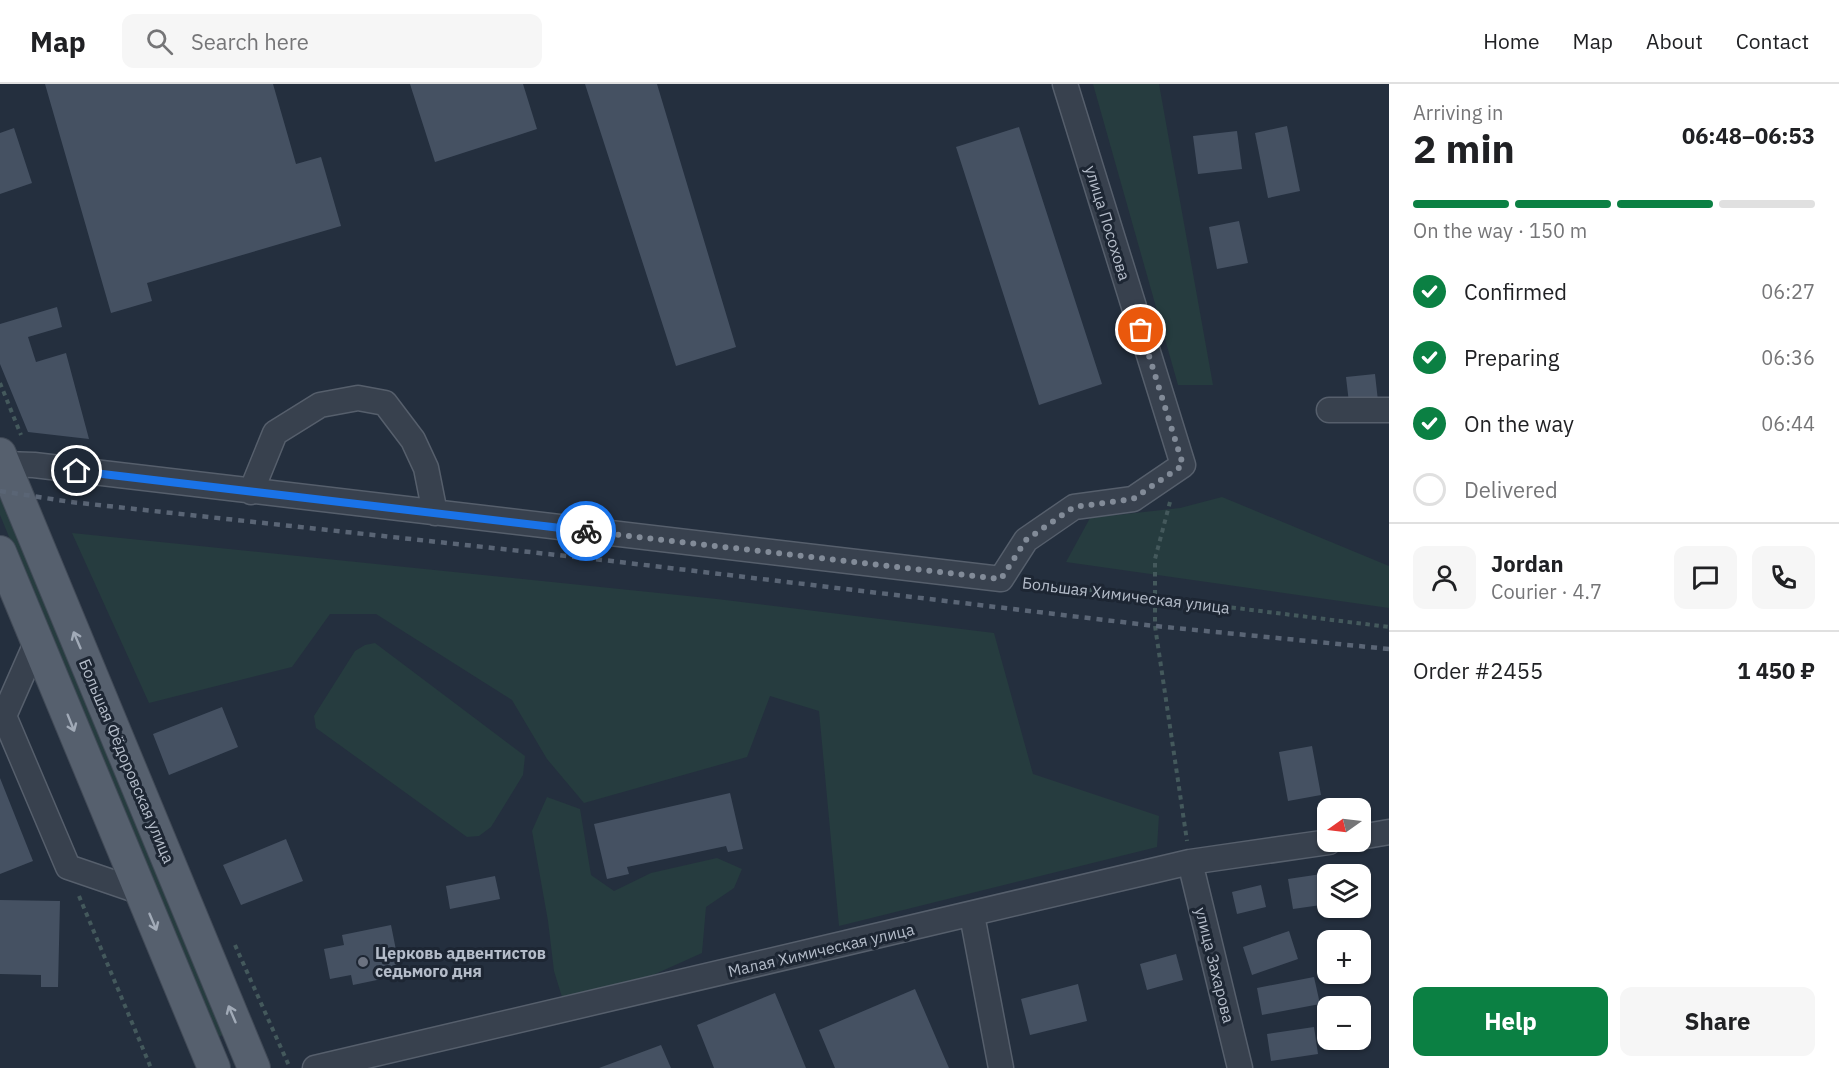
<!DOCTYPE html>
<html lang="en">
<head>
<meta charset="utf-8">
<style>
	:root { --surface:#fff; --page:#f6f6f6; --text:#202124; --muted:#757577; --line:#e0e0e0; --accent:#0b8043 }
	body { margin:0; font-family:"IBM Plex Sans",sans-serif; background:var(--page); color:var(--text); height:100vh; display:flex; flex-direction:column; font-size:22px; white-space:nowrap }
	* { box-sizing:border-box; margin:0 }
	p { font-size:20px; color:var(--muted) }
	.icon { flex:none; width:33px; height:33px; fill:none; stroke:currentColor; stroke-width:2; stroke-linecap:round; stroke-linejoin:round }
	.map { position:relative; flex:1; overflow:hidden }
	.panel { display:flex; flex-direction:column; background:var(--surface); width:450px }
	.panel>* { flex:none }
	.needle { width:39px; rotate:256deg }
	.tools { position:absolute; left:1317px; top:714px; display:grid; gap:12px }
	.tools a { display:grid; place-items:center; width:54px; height:54px; border-radius:12px; background:var(--surface); box-shadow:0 2px 4px #0004; font-size:30px }
	.pin { position:absolute; display:grid; place-items:center; width:51px; height:51px; color:#fff; margin:-26px; border:3px solid #fff; border-radius:50%; box-shadow:0 2px 6px #0007 }
	.courier { position:absolute; display:grid; place-items:center; width:60px; height:60px; margin:-30px; border:4px solid #1a73e8; border-radius:50%; background:#fff; color:#222; box-shadow:0 2px 8px #0007 }
	.headline em { font-style:normal; font-weight:800 }
	.headline div { display:flex; flex-direction:column-reverse }
	.headline { display:flex; align-items:center; justify-content:space-between; height:102px; padding:0 24px }
	h1 { font-size:39px; font-weight:800; line-height:45px }
	.bar { display:grid; grid-template-columns:repeat(4,1fr); gap:9px 6px; align-content:center; height:72px; padding:0 24px }
	.bar i { height:8px; border-radius:4px; background:var(--line) }
	.bar .selected { background:var(--accent) }
	.bar p { grid-column:span 4 }
	.line { display:flex; align-items:center; gap:15px; padding:0 24px; border-top:2px solid var(--line) }
	.line div { flex:1 }
	.round { display:grid; place-items:center; flex:none; width:63px; height:63px; border-radius:12px; background:var(--page) }
	ol { padding:0 24px; list-style:none }
	li { display:flex; align-items:center; gap:18px; height:66px }
	li p { margin-inline-start:auto }
	li .icon { padding:6px; border-radius:50%; background:var(--accent); color:#fff; stroke-width:4 }
	li:last-child { color:var(--muted) }
	li i { width:33px; height:33px; border:3px solid var(--line); border-radius:50% }
	.button { display:flex; gap:12px; margin-top:auto; padding:12px 24px }
	.button a { flex:1; height:69px; border-radius:12px; background:var(--accent); color:#fff; font-size:24px; font-weight:800; line-height:69px; text-align:center }
	.button a+a { background:var(--page); color:var(--text) }
	header { display:flex; align-items:center; gap:36px; box-sizing:border-box; height:84px; padding:0 30px; background:var(--surface); border-bottom:2px solid var(--line) }
	header strong { font-size:28px }
	nav { display:flex; gap:33px; margin-inline-start:auto; font-size:21px }
	.search { width:420px; height:54px; background:var(--page); display:flex; align-items:center; gap:15px; box-sizing:border-box; padding:0 21px; border-radius:12px; color:var(--muted); font-size:22px }
	main { display:flex; flex:1; min-height:0 }
	.map>svg:first-child { display:block }
	.green { fill:#263c3f }
	.building { fill:#455162 }
	.lines { fill:none; stroke-linecap:round; stroke-linejoin:round }
	.minor-casing { stroke:#565f6c; stroke-width:27 }
	.major-casing { stroke:#414a57; stroke-width:34 }
	.path { stroke:#44595c; stroke-width:4; stroke-dasharray:4.5 4.5; stroke-linecap:butt }
	.minor { stroke:#38414e; stroke-width:24 }
	.major { stroke:#56606e; stroke-width:32 }
	.rail { stroke:#5a6575; stroke-width:4.5; stroke-dasharray:6 6; stroke-linecap:butt }
	.oneway { stroke:#a1aab7 }
	.done { stroke:#828b98; stroke-width:6; stroke-dasharray:0 10.8 }
	.route { stroke:#1a73e8; stroke-width:8 }
	.worship-dot { fill:#6b7280; stroke:#1d2633; stroke-width:2 }
	.labels { text-anchor:middle; dominant-baseline:central; stroke-width:6; stroke-linejoin:round; paint-order:stroke }
	.street-label { font-size:16px; fill:#b4bcc9; stroke:#1d2633 }
	.poi-label { font-size:16px; font-weight:bold; fill:#b4bcc9; stroke:#1d2633; text-anchor:start }
</style>
</head>
<body>
<header>
<strong>Map</strong>
<div class="search"><svg class="icon" aria-label="search" viewBox="0 0 24 24"><circle cx="10" cy="10" r="6"/><path d="M15 15l6 6"/></svg>Search here</div>
<nav><a>Home</a><a>Map</a><a>About</a><a>Contact</a></nav>
</header>
<main>
<div class="map">
<svg width="1389" height="984" viewBox="0 0 1389 984">
	<rect width="100%" height="100%" fill="#242f3e"/>
	<path class="green" d="M1093,0H1159L1213,301H1178Z
		M1222,413L1389,482V524L1066,478L1090,434L1180,424Z
		M0,415H4L225,950L216,954L0,431Z
		M72,449L717,515L994,549L1033,690L1159,732L1157,763L839,842L819,627L770,612L747,673L584,719L547,675L512,616L376,530H330L292,583L149,619Z
		M375,559L525,672L523,691L491,743L479,752L467,753L316,644L314,632L355,567L365,561Z
		M547,713L580,725L591,791L614,807L651,789L717,774L742,785L734,804L706,823L702,869L653,891L586,917L562,913L554,887L548,837L532,747Z"/>
	<path class="building" d="M45,0H273L296,80L321,73L341,142L147,199L152,217L111,229Z
		M410,0H523L537,45L435,78Z
		M585,0H657L736,263L676,282Z
		M1287,42L1300,107L1268,114L1255,49Z
		M1019,43L1102,300L1039,321L956,63Z
		M14,44L32,99L0,110V49Z
		M1237,47L1242,85L1198,90L1193,52Z
		M1239,137L1248,179L1217,185L1209,143Z
		M57,223L62,243L28,253L36,278L66,269L89,355L28,348L0,280V240Z
		M1375,290L1378,317L1349,319L1346,293Z
		M222,623L238,663L169,691L153,650Z
		M1312,662L1321,711L1288,717L1279,668Z
		M0,694L33,777L0,790Z
		M730,709L743,765L728,768L726,762L627,783L629,790L607,795L594,740Z
		M286,755L303,797L241,821L223,781Z
		M1328,789V820L1293,825L1288,795Z
		M495,792L500,815L450,825L446,802Z
		M1261,801L1266,823L1237,830L1232,808Z
		M0,816L60,817L58,903H41V891L0,890Z
		M391,841L401,891L353,901L351,891L330,895L324,865L344,861L342,851Z
		M1289,847L1298,875L1252,891L1243,863Z
		M1176,870L1183,896L1147,906L1140,880Z
		M1314,893L1320,920L1262,931L1257,904Z
		M1078,900L1087,937L1030,951L1021,915Z
		M915,905L949,984H835L819,946Z
		M775,909L806,984H714L697,941Z
		M1314,943L1318,970L1271,977L1267,950Z
		M661,961L671,984H599Z"/>
	<g class="lines">
		<defs>
			<path id="minor" d="M1329,326H1389
				M4,380L34,381L1001,495L1026,456L1074,423L1133,415L1183,381L1065,0
				M251,408L275,349L320,321L358,314L385,319L413,356L426,384L435,429
				M37,557L4,632L68,783L141,808
				M1360,753L1389,748
				M1190,778L1240,984
				M972,831L1001,984
				M315,984L1190,778L1329,758"/>
			<path id="major" d="M0,370L254,984
				M0,468L214,984"/>
		</defs>
		<use href="#minor" class="minor-casing"/>
		<use href="#major" class="major-casing"/>
		<path class="path" d="M0,299L21,351
			M1170,418L1155,475V542L1187,757
			M1026,498L1389,543
			M79,812L151,984
			M235,861L290,984"/>
		<use href="#minor" class="minor"/>
		<use href="#major" class="major"/>
		<path class="rail" d="M0,407L71,418L603,476L1155,542L1389,565"/>
	</g>
	<defs><path id="oneway-shaft" d="M-6 0H5M1.5-3L5.5 0L1.5 3" fill="none" stroke-width="1.6" stroke-linecap="round" stroke-linejoin="round" transform="scale(1.5)"/></defs>
	<g class="oneway">
		<use href="#oneway-shaft" transform="translate(77 556) rotate(-113)"/>
		<use href="#oneway-shaft" transform="translate(71 639) rotate(68)"/>
		<use href="#oneway-shaft" transform="translate(153 838) rotate(67)"/>
		<use href="#oneway-shaft" transform="translate(232 930) rotate(-113)"/>
	</g>
	<g class="lines">
		<path class="done" d="M586,447L1001,495L1026,456L1074,423L1133,415L1183,381L1141,246"/>
		<path class="route" d="M77,387L586,447"/>
	</g>
	<circle class="worship-dot" cx="363" cy="878" r="6"/>
	<g class="labels">
		<g class="street-label">
			<text transform="translate(1108 139) rotate(73)">улица Посохова</text>
			<text transform="translate(1126 511) rotate(7)">Большая Химическая улица</text>
			<text transform="translate(127 677) rotate(67)">Большая Фёдоровская улица</text>
			<text transform="translate(821 866) rotate(-13)">Малая Химическая улица</text>
			<text transform="translate(1215 881) rotate(76)">улица Захарова</text>
		</g>
		<g class="poi-label">
			<text x="375" y="869">Церковь адвентистов<tspan x="375" dy="18">седьмого дня</tspan></text>
		</g>
	</g>
</svg>
<div class="tools">
<a><svg class="needle" viewBox="-14 -14 28 28"><path d="M0-13l5 13h-10z" fill="#e53935"/><path d="M0 13l5-13h-10z" fill="#757577"/></svg></a>
<a><svg class="icon" aria-label="layers" viewBox="0 0 24 24"><path d="M12 4l9 5-9 5-9-5zM3 14l9 5 9-5"/></svg></a>
<a>+</a>
<a>−</a>
</div>
<div class="pin" style="left:1141px;top:246px;background:#ea580c"><svg class="icon" aria-label="bag" viewBox="0 0 24 24"><path d="M5 8h14l-1 12H6zM9 8a3 3 0 0 1 6 0"/></svg></div>
<div class="pin" style="left:77px;top:387px;background:#1f2937"><svg class="icon" aria-label="home" viewBox="0 0 24 24"><path d="M3 11l9-7 9 7M6 9v11h12V9"/></svg></div>
<div class="courier" style="left:586px;top:447px"><svg class="icon" aria-label="bike" viewBox="0 0 24 24"><circle cx="6" cy="16" r="4"/><circle cx="18" cy="16" r="4"/><path d="M6 16l4-8h5l3 8M10 8l3 8H6M13 5h3"/></svg></div>
</div>
<section class="panel">
<div class="headline"><div><h1>2 min</h1><p>Arriving in</p></div><em>06:48–06:53</em></div>
<div class="bar"><i class="selected"></i><i class="selected"></i><i class="selected"></i><i></i><p>On the way · 150 m</p></div>
<ol>
<li><svg class="icon" aria-label="check" viewBox="0 0 24 24"><path d="M5 12l5 5 9-10"/></svg>Confirmed<p>06:27</p></li>
<li><svg class="icon" aria-label="check" viewBox="0 0 24 24"><path d="M5 12l5 5 9-10"/></svg>Preparing<p>06:36</p></li>
<li><svg class="icon" aria-label="check" viewBox="0 0 24 24"><path d="M5 12l5 5 9-10"/></svg>On the way<p>06:44</p></li>
<li><i></i>Delivered</li>
</ol>
<div class="line" style="height:108px"><a class="round"><svg class="icon" aria-label="person" viewBox="0 0 24 24"><circle cx="12" cy="8" r="4"/><path d="M4 21q1-7 8-7t8 7"/></svg></a><div><b>Jordan</b><p>Courier · 4.7</p></div><a class="round"><svg class="icon" aria-label="chat" viewBox="0 0 24 24"><path d="M4 5h16v11H9l-5 4z"/></svg></a><a class="round"><svg class="icon" aria-label="phone" viewBox="0 0 24 24"><path d="M5 4h4l2 5-3 2q2 4 5 5l2-3 5 2v4C11 20 4 13 5 4z"/></svg></a></div>
<div class="line" style="height:78px"><div>Order #2455</div><b>1 450 ₽</b></div>
<div class="button"><a>Help</a><a>Share</a></div>
</section>
</main>
</body>
</html>
